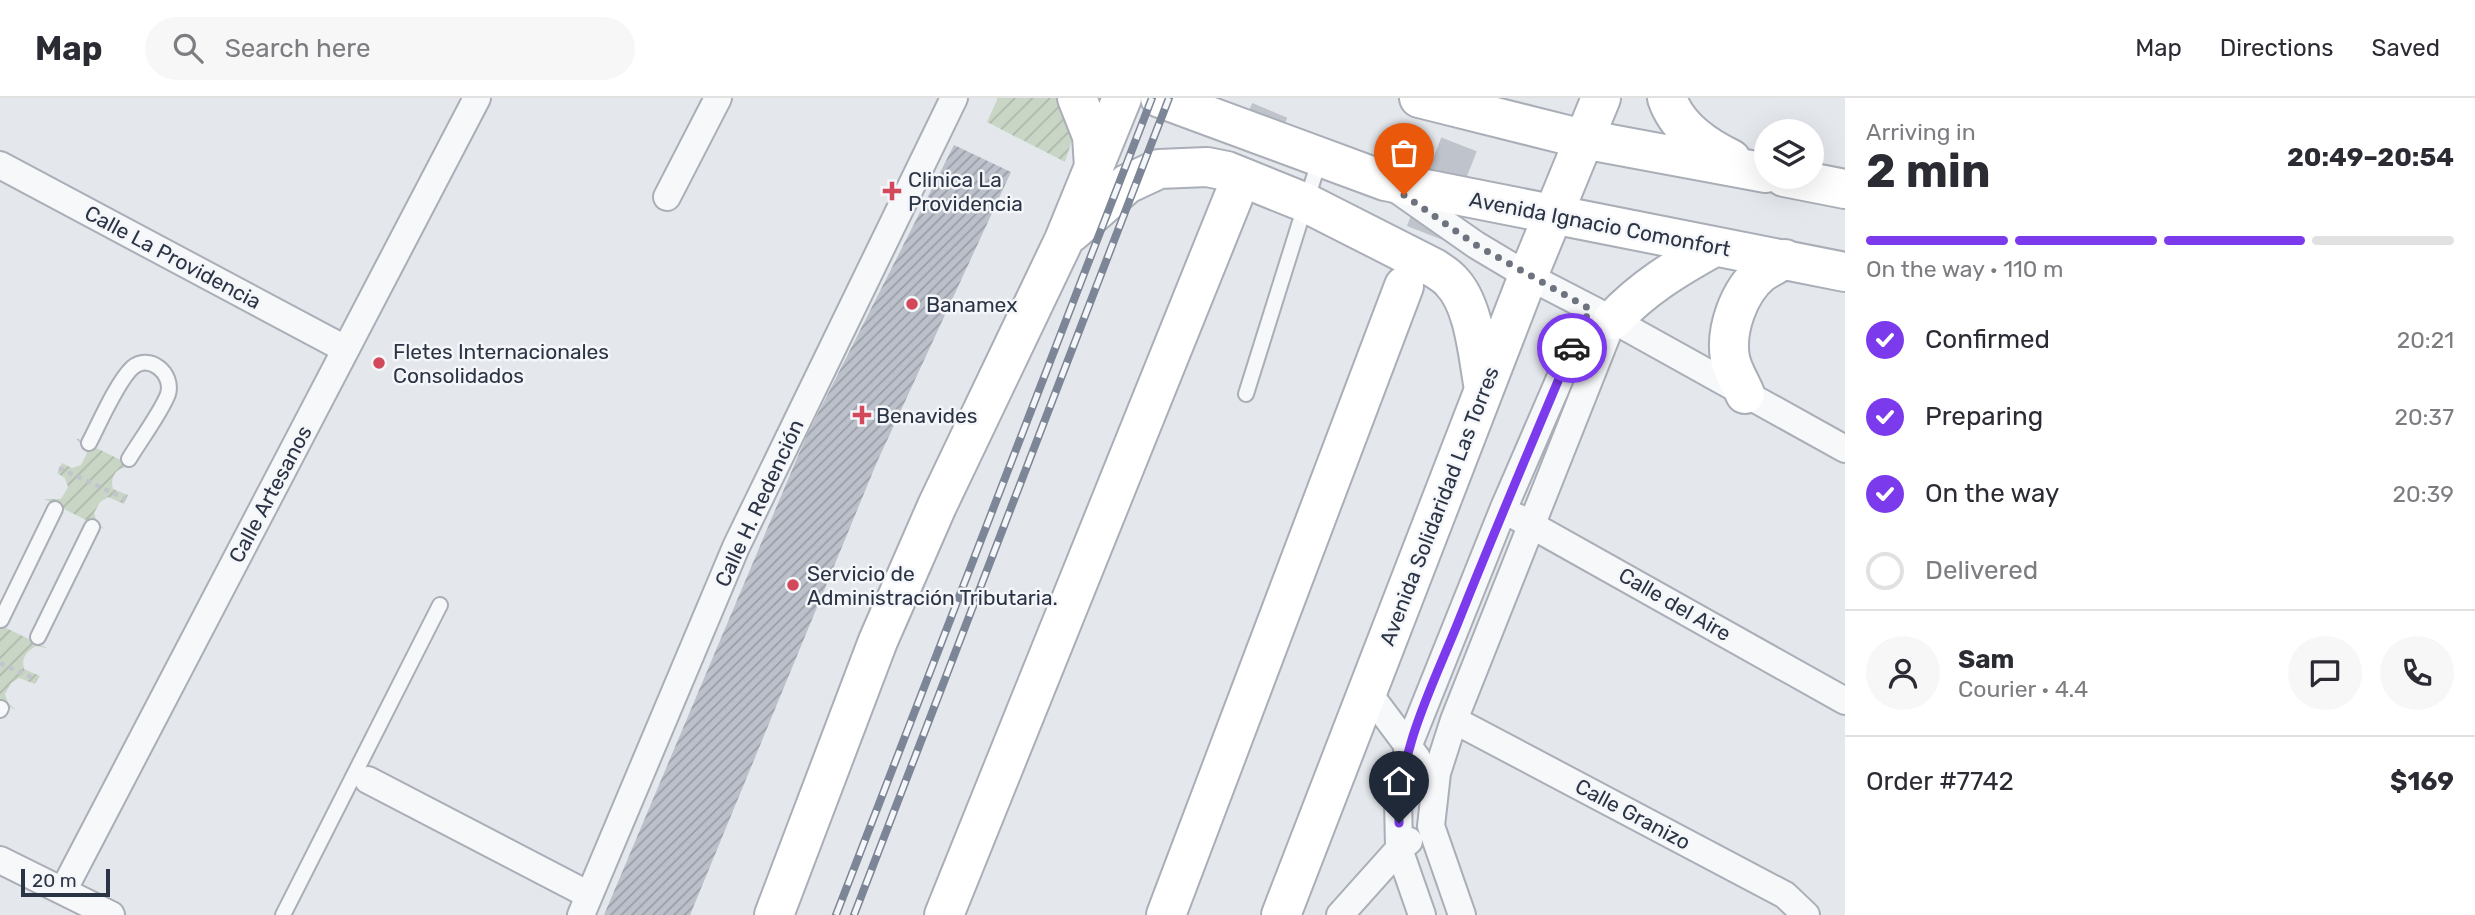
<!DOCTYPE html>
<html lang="en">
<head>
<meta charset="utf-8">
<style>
	:root { --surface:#fff; --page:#f7f7f7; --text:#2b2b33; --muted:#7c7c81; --line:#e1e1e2; --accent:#7c3aed }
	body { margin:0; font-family:Rubik,sans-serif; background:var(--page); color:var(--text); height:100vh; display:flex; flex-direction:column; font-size:26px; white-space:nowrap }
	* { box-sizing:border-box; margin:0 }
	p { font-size:23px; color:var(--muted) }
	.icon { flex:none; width:38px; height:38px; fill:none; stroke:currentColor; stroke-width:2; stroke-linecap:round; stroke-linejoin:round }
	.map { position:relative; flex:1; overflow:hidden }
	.panel { display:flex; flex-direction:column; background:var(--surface); width:630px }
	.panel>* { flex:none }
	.buttons { position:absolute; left:1754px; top:21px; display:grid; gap:14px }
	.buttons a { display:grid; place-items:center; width:70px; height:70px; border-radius:50%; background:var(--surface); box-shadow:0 7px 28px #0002; font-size:35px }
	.scale { position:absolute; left:21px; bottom:18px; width:89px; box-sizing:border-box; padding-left:7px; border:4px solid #2b3445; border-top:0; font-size:19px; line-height:24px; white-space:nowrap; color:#2b3445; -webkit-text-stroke:5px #f4f6f9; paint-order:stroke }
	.pin { position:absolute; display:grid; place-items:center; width:60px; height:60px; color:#fff; margin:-72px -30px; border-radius:50% 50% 50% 0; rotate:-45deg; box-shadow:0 0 7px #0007 }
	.pin .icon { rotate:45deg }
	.courier { position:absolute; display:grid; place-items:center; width:70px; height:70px; margin:-35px; border:5px solid #7c3aed; border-radius:50%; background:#fff; color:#222; box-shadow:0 2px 9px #0007 }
	.headline em { font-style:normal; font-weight:700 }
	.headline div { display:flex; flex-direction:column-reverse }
	.headline { display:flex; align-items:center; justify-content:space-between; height:119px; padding:0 21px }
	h1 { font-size:46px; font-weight:700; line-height:52px }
	.bar { display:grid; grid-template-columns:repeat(4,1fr); gap:10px 7px; align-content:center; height:84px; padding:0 21px }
	.bar i { height:9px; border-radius:5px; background:var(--line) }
	.bar .active { background:var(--accent) }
	.bar p { grid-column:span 4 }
	.line { display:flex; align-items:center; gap:18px; padding:0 21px; border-top:2px solid var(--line) }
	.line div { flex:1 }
	.round { display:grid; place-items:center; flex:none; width:74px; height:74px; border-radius:37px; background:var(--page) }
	ol { padding:0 21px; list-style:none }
	li { display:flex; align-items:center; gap:21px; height:77px }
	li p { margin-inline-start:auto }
	li .icon { padding:7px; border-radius:50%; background:var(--accent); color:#fff; stroke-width:4 }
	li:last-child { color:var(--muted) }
	li i { width:38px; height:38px; border:4px solid var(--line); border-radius:50% }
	header { display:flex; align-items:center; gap:42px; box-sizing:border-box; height:98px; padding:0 35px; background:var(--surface); border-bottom:2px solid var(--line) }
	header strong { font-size:33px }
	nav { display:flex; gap:38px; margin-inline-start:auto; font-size:24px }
	.search { width:490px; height:63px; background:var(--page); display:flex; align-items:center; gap:18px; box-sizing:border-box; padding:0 24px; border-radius:38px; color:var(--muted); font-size:26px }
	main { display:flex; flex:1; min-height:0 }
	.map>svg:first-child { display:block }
	.garden { fill:url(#garden-furrows) }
	.building { fill:url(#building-hatch) }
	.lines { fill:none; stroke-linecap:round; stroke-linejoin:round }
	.secondary-tunnel { stroke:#bfc3cb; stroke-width:38; stroke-dasharray:38 19; stroke-linecap:butt }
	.service-casing { stroke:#a9aeb7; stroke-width:18 }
	.minor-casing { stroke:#a9aeb7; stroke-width:30 }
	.secondary-casing { stroke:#a9aeb7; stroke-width:42 }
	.service { stroke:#f7f8fa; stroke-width:14 }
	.minor { stroke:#f7f8fa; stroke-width:26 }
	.secondary { stroke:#fff; stroke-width:38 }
	.rail-casing { stroke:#7d8696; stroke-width:8 }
	.rail { stroke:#f4f6f9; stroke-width:5; stroke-dasharray:16; stroke-linecap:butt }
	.path-bridge { stroke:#c2c5cb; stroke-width:4.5; stroke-dasharray:5 5; stroke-linecap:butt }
	.done { stroke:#6c737f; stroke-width:7; stroke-dasharray:0 12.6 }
	.route { stroke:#7c3aed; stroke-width:9 }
	.poi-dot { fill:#d1495b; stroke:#f4f6f9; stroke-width:2.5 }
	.labels { text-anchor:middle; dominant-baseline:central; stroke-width:5; stroke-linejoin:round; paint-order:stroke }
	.poi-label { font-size:21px; fill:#2b3445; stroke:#f4f6f9; text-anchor:start }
	.street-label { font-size:21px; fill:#2b3445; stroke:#f4f6f9 }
</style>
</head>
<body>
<header>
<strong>Map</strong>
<div class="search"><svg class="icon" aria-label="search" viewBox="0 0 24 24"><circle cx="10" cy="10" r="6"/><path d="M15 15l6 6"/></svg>Search here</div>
<nav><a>Map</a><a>Directions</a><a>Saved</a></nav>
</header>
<main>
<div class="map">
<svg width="1845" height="817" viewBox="0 0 1845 817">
	<defs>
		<pattern id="garden-furrows" width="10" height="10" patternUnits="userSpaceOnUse" patternTransform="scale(1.75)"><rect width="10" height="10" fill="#c9d6c5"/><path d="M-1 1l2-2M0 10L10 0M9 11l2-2" fill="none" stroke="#adb8ab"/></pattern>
		<pattern id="building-hatch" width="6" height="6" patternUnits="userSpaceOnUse" patternTransform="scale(1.75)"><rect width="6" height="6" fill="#bbc0ca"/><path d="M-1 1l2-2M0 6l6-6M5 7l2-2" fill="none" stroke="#989da6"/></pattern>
	</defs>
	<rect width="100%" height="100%" fill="#e4e7ec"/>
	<path class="garden" d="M998,0H1065L1077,26L1065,64L987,24Z
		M76,340L135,369C120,367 109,375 113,391L128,397L124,406L108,399L100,404L94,415L97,424L104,431L44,401H61L68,389L65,380L57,375L62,365L72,370L81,367L87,355Z
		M0,527L47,550L36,548C26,554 21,560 24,571L40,578L35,586L19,580L11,585L5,596L8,605L16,612L0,604Z"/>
	<path class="building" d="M954,47L1011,74L877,364L690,817H604L806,339Z"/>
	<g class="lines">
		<path class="secondary-tunnel" d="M1233,100L1275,0
			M1404,188L1477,0"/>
		<defs>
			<path id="service" d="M1246,296L1320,60
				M89,345C99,326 117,284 132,270C149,255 174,275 168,296C162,313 139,344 129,361
				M1,522L55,411
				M38,539L92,429
				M0,612L1,610
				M283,817L440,507"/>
			<path id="minor" d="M0,67L345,251
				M1396,91L1476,147L1528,178L1613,222L1845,351
				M667,99L718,0
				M1517,419L1845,603
				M1367,593L1417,660
				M1454,622L1785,797L1806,817
				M368,682L589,797
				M0,762L111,817
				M63,793L477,0
				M581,817L736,449L954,0
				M1340,817L1399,751L1409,743
				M1422,817L1399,751L1398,699L1408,649L1503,412L1590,211
				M1462,817L1431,728L1437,675L1454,622L1613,222"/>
			<path id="secondary" d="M1077,0L1092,38L1094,69
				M1160,0L1385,83L1845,174
				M1419,0L1583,41L1766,75
				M1667,0C1677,30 1704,48 1731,61
				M1784,79L1845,91
				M1071,135L1127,86L1159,71L1207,69L1227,73L1306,105L1434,170C1440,174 1447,178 1451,183C1475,207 1478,260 1484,291
				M1613,222C1643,190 1676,170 1714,149
				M1745,296C1740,284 1732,272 1730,260C1725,232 1739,193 1761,175C1768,170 1777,166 1785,161
				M774,817L878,543L937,408L1064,142L1122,0
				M944,817L1233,100
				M1166,817L1404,188
				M1281,817L1528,178L1601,0"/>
		</defs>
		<use href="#service" class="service-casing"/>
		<use href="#minor" class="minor-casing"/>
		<use href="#secondary" class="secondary-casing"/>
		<use href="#service" class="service"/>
		<use href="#minor" class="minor"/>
		<use href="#secondary" class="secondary"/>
		<defs>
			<path id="rail" d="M836,817L1152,0
				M854,817L1169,0"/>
		</defs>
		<use href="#rail" class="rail-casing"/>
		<use href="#rail" class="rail"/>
		<path class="path-bridge" d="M59,370L126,401
			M0,565L37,582"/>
	</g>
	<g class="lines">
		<path class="done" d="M1404,97L1476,147L1590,211L1572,250"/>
		<path class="route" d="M1399,725C1398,654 1431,591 1457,527C1494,434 1533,342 1572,250"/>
	</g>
	<g class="poi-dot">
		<path d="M888.5 82.5h7v7h7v7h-7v7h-7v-7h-7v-7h7z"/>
		<circle cx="912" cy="206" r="7"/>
		<circle cx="379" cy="265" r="7"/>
		<path d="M858.5 306.5h7v7h7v7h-7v7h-7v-7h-7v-7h7z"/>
		<circle cx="793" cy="487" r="7"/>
	</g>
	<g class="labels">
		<g class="poi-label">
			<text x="908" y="81">Clinica La<tspan x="908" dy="24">Providencia</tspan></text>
			<text x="926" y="206">Banamex</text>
			<text x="393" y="253">Fletes Internacionales<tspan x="393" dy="24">Consolidados</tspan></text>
			<text x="876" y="317">Benavides</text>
			<text x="807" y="475">Servicio de<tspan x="807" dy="24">Administración Tributaria.</tspan></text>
		</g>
		<g class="street-label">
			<text transform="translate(1600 126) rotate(11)">Avenida Ignacio Comonfort</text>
			<text transform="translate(173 159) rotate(28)">Calle La Providencia</text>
			<text transform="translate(270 396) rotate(-62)">Calle Artesanos</text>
			<text transform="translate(759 405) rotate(-65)">Calle H. Redención</text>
			<text transform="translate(1439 408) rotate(-69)">Avenida Solidaridad Las Torres</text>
			<text transform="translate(1675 506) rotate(30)">Calle del Aire</text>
			<text transform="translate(1633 716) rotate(28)">Calle Granizo</text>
		</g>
	</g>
</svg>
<div class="buttons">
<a><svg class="icon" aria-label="layers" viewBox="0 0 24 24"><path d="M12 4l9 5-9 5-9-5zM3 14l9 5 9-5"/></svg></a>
</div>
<div class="scale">20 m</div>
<div class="pin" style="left:1404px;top:97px;background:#ea580c"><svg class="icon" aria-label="bag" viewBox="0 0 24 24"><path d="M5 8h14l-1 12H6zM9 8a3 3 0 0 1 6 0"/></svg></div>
<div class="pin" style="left:1399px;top:725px;background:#1f2937"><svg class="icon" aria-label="home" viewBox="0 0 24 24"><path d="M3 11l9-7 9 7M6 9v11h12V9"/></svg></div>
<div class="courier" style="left:1572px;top:250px"><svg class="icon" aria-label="car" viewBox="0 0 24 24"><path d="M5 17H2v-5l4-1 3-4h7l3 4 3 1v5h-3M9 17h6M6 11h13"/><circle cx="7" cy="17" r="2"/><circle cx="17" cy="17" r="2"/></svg></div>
</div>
<section class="panel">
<div class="headline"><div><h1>2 min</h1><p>Arriving in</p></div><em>20:49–20:54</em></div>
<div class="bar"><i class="active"></i><i class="active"></i><i class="active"></i><i></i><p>On the way · 110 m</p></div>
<ol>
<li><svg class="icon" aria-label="check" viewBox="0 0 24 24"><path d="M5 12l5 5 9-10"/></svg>Confirmed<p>20:21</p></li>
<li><svg class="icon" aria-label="check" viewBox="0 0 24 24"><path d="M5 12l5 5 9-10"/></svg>Preparing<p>20:37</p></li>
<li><svg class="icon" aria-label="check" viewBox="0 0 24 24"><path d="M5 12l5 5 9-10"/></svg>On the way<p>20:39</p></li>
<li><i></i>Delivered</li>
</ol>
<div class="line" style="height:126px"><a class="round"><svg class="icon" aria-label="person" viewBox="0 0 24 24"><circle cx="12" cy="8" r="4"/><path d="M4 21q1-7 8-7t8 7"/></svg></a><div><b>Sam</b><p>Courier · 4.4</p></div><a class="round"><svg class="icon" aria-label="chat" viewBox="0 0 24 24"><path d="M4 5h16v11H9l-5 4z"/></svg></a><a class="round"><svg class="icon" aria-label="phone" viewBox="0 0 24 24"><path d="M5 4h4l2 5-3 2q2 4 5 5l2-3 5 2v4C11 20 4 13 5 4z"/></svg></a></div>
<div class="line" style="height:91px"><div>Order #7742</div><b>$169</b></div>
</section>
</main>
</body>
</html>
